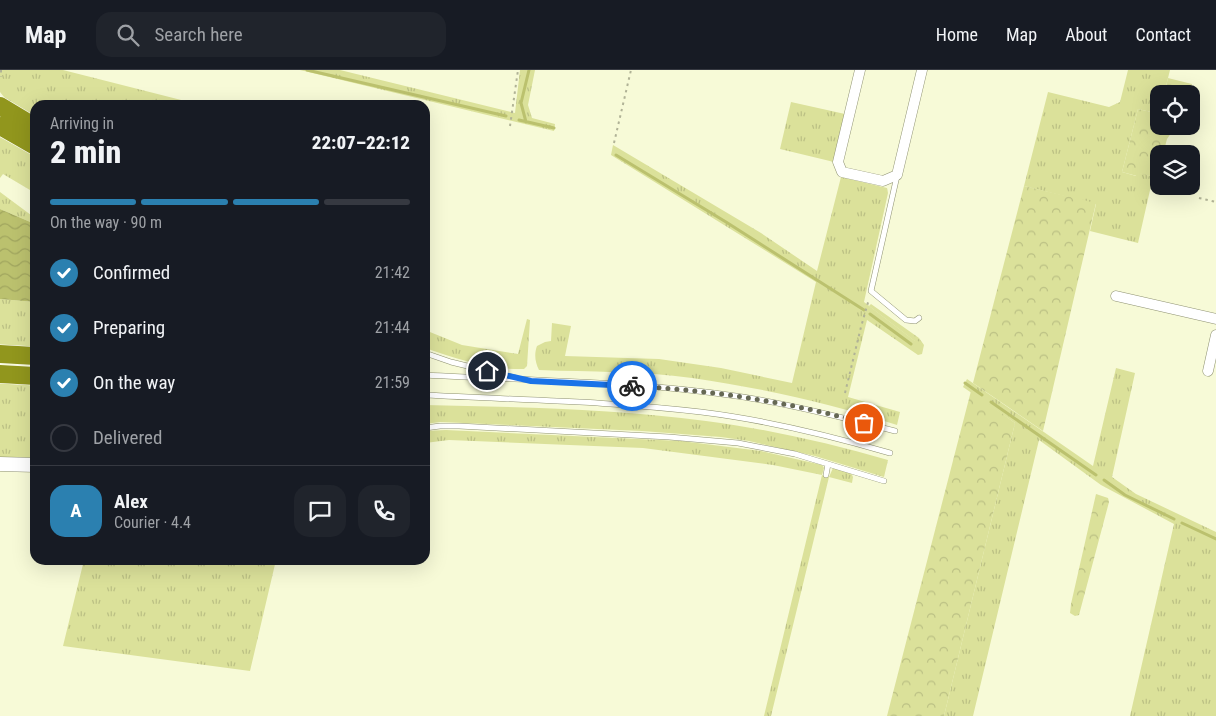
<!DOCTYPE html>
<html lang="en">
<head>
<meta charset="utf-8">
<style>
	:root { --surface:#171b24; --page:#20242c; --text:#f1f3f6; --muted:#9ea1a6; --line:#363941; --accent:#2b80b0 }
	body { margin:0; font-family:"Roboto Condensed",sans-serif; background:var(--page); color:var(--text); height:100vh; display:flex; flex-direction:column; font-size:19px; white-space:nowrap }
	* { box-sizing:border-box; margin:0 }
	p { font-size:16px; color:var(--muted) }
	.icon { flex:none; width:28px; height:28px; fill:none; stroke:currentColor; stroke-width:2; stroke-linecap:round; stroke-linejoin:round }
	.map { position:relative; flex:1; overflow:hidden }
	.side { position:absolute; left:30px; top:30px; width:400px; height:465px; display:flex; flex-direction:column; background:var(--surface); border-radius:15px; box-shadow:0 5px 20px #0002 }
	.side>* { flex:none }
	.buttons { position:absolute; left:1150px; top:15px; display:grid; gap:10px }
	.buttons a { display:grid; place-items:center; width:50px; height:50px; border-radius:10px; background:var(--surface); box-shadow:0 5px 20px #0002; font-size:25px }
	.pin { position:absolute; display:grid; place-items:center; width:42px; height:42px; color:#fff; margin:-21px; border:2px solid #fff; border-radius:50%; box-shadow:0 1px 5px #0007 }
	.courier { position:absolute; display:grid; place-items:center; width:50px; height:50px; margin:-25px; border:4px solid #1a73e8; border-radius:50%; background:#fff; color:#222; box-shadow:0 1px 6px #0007 }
	.head em { font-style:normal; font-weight:800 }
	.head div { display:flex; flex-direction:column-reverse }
	.head { display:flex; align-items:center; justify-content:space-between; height:85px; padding:0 20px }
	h1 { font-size:32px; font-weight:800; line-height:38px }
	.bar { display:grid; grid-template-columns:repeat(4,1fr); gap:8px 5px; align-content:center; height:60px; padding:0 20px }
	.bar i { height:6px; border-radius:4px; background:var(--line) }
	.bar .selected { background:var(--accent) }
	.bar p { grid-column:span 4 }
	.line { display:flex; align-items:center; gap:12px; padding:0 20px; border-top:1px solid var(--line) }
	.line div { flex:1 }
	.round { display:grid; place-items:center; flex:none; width:52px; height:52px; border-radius:15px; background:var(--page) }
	ol { padding:0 20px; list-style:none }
	li { display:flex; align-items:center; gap:15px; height:55px }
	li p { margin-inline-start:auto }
	li .icon { padding:5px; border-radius:50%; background:var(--accent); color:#fff; stroke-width:4 }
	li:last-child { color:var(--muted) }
	li i { width:28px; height:28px; border:2px solid var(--line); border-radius:50% }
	header { display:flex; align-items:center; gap:30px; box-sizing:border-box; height:70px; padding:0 25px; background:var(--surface); border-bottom:1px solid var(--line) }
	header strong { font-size:24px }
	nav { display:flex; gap:28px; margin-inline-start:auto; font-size:18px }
	.search { width:350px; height:45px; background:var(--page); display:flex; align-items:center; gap:12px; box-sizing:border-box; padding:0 18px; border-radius:15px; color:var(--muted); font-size:19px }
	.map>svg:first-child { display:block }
	.grass { fill:url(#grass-tufts) }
	.forest { fill:url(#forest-crowns) }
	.water { fill:url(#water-waves) }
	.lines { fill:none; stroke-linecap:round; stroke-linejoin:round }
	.stream { stroke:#bbc16e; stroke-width:3 }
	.lane-casing { stroke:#8f9272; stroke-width:6 }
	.street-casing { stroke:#8f9272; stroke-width:11 }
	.secondary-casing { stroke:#8f9272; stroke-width:15 }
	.highway-casing { stroke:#fff; stroke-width:19 }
	.path { stroke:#b0b296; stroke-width:2; stroke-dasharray:2.5 4; stroke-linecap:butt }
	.lane { stroke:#fff; stroke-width:5 }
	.street { stroke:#fff; stroke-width:10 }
	.secondary { stroke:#fff; stroke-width:14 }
	.highway { stroke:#91961d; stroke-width:18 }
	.done { stroke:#666854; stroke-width:5; stroke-dasharray:0 9 }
	.route { stroke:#1a73e8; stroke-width:6 }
</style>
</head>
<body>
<header>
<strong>Map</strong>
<div class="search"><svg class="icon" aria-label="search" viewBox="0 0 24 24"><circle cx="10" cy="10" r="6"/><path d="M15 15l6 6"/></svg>Search here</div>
<nav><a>Home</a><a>Map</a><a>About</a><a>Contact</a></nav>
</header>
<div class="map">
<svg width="1216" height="646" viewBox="0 0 1216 646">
	<defs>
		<pattern id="grass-tufts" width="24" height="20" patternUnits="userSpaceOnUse" patternTransform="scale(1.25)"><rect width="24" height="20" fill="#dbe19a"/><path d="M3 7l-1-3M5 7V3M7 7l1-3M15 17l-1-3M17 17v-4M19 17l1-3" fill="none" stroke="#bbc084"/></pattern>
		<pattern id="forest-crowns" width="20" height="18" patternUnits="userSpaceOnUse" patternTransform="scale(1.25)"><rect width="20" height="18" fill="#dbe19a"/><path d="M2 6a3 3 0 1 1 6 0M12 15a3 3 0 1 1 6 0" fill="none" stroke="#bbc084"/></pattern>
		<pattern id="water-waves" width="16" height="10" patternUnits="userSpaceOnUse" patternTransform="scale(1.25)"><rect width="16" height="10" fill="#bbc16e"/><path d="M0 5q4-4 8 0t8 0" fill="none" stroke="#a0a55e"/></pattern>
	</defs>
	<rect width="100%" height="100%" fill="#f7fad7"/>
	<path class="grass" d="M0,0H63L193,33L192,35H35V49L3,29L4,27L0,22Z
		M300,0H340L515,43L520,0H535L528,35L532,48L555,54L554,61Z
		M1128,0H1170L1164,24H1159V44L1138,39L1122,102L1136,106L1137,102L1153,107L1138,173L1090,161L1096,134L1024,116L1048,22L1109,37L1120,32Z
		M791,32L845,44L834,92L780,79Z
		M4,64L35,83V123L3,104L0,108V67L2,68Z
		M613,75L761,163L817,201L841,107L887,118L888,123L864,232L915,271L919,268L924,275L922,284L918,285L867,250L848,327L900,342L897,355C830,333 761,318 692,308C642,301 590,302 539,300C535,292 534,284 537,276L545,272L551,271L552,253L571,256L565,286L659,289L721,298L792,313L816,212L611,85Z
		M0,122L35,148V154L0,139Z
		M0,229L35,232V278L0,275Z
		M527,249L530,250L527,296L524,299C490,300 457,289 425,278V260L462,275L518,284Z
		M1116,298L1135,303L1112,407L1136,424L1216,462V646H1130L1174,454L1101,415L1039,370L973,646H944L1015,353L963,317L967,309L1093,396Z
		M0,311L35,313V389L0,388Z
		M425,335C519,337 613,339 706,351C768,359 828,373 888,390L884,407L815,386L749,371L721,367L642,361L440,352L425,354Z
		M446,360L681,371L761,381L822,395L824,398L822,405L829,407L833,398L851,403L853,407L852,413L829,407L771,646H764L822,405L773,395L643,378L449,370L425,373V361Z
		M84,490H276L250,601L63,576Z"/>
	<path class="forest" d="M1168,8L1192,14L1189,24H1164Z
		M1138,39L1159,44V56H1176L1167,69L1163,84H1159V98H1156L1153,107L1138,103L1137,106L1122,102Z
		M1024,116L1096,133L1043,361L973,313Z
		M871,234L919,268L916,272L869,236Z
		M971,321L1015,353L944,646H887Z
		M1096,424L1108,428L1109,432L1079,545L1075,546L1070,543L1071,534Z"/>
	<path class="water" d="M0,139L35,154V232L0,229Z"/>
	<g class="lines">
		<path class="stream" d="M307,0L506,46
			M519,50L554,58
			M526,52L521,33L529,0
			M616,85L726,152L864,240
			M870,244L911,274
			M965,313L982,325
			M991,332L1096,405
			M1104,410L1125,425L1174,449
			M1182,453L1216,469"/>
		<defs>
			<path id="lane" d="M897,106L871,221L906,250L915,251L919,248
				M425,283L451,292L516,308
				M425,305C535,311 646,311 755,329C802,337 849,349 895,361
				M425,325C517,330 610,331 701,342C766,350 828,365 890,383
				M425,358L440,356H459L669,367L738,373L795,384L884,411
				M826,405L828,394"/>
			<path id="street" d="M860,0L838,92L842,102L883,111L897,105L922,0
				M1116,226L1216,249
				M1208,301L1216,265"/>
			<path id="secondary" d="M0,394L35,395"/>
			<path id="highway" d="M0,36L35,57
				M0,56L35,76
				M0,284L35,286
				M0,304L35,306"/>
		</defs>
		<use href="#lane" class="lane-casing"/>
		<use href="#street" class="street-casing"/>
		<use href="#secondary" class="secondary-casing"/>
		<use href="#highway" class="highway-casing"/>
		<path class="path" d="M1,0V7
			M510,56L518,0
			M614,73L631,0
			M1199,128L1216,132
			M845,323L861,257L869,229"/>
		<use href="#lane" class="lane"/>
		<use href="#street" class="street"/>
		<use href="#secondary" class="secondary"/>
		<use href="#highway" class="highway"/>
	</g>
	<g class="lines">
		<path class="done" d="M632,316C711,320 789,332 864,353"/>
		<path class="route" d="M487,301L531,311L632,316"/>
	</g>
</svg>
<div class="buttons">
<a><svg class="icon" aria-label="locate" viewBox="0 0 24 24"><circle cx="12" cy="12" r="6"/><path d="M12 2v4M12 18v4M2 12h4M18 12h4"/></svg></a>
<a><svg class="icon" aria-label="layers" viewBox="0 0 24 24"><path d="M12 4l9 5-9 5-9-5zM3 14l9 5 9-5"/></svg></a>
</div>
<div class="pin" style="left:864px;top:353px;background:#ea580c"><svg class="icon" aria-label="bag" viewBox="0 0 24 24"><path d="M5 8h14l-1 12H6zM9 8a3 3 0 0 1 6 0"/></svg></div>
<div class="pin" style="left:487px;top:301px;background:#1f2937"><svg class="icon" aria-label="home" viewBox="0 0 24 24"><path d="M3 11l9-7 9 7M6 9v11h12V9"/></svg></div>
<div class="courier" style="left:632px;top:316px"><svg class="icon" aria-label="bike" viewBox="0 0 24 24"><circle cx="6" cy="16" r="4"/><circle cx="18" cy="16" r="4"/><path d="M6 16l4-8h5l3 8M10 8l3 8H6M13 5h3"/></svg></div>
<section class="side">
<div class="head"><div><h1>2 min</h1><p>Arriving in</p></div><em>22:07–22:12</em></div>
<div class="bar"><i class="selected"></i><i class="selected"></i><i class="selected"></i><i></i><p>On the way · 90 m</p></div>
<ol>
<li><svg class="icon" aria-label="check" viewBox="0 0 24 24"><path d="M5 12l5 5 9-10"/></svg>Confirmed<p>21:42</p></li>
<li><svg class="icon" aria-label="check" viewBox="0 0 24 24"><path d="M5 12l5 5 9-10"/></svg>Preparing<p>21:44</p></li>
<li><svg class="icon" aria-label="check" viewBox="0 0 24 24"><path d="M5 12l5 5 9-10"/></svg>On the way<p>21:59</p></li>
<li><i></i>Delivered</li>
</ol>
<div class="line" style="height:90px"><b class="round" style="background:var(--accent);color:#fff">A</b><div><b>Alex</b><p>Courier · 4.4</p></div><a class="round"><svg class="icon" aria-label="chat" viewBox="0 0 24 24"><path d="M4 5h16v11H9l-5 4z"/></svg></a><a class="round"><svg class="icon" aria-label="phone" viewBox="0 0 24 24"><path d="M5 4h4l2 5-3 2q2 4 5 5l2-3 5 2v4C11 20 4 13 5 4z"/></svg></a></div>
</section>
</div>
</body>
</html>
